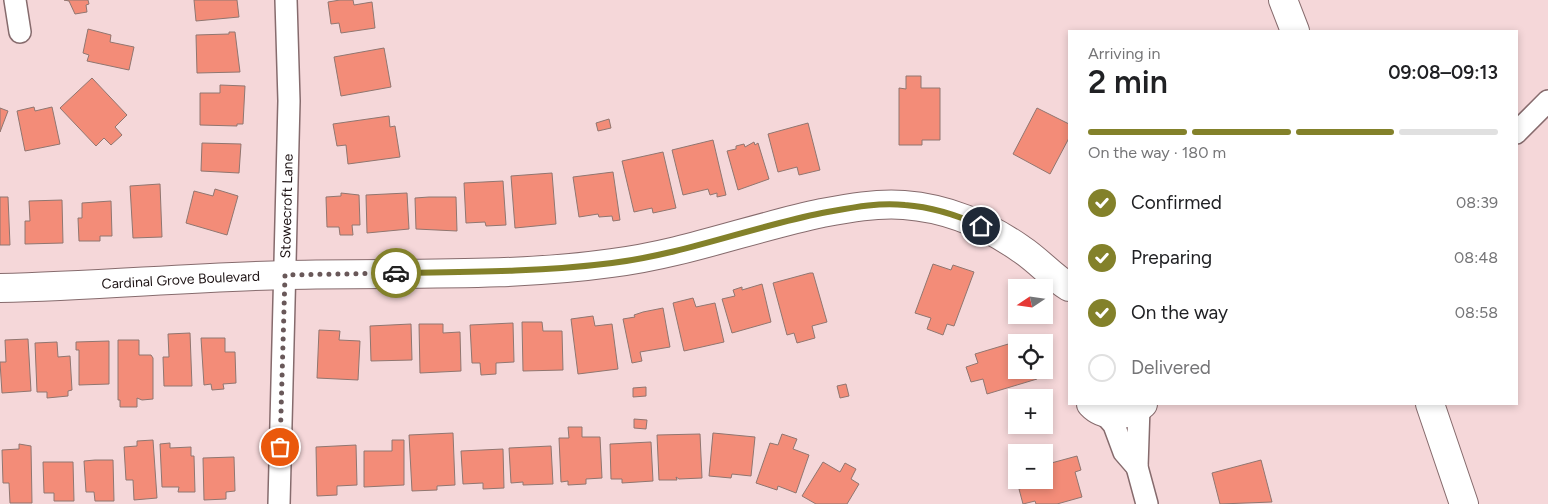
<!DOCTYPE html>
<html lang="en">
<head>
<meta charset="utf-8">
<style>
	:root { --surface:#fff; --page:#f6f6f6; --text:#202124; --muted:#757577; --line:#e0e0e0; --accent:#83812a }
	body { margin:0; font-family:Figtree,sans-serif; background:var(--page); color:var(--text); height:100vh; display:flex; flex-direction:column; font-size:19px; white-space:nowrap }
	* { box-sizing:border-box; margin:0 }
	p { font-size:16px; color:var(--muted) }
	.icon { flex:none; width:28px; height:28px; fill:none; stroke:currentColor; stroke-width:2; stroke-linecap:round; stroke-linejoin:round }
	.map { position:relative; flex:1; overflow:hidden }
	.side { position:absolute; left:1068px; top:30px; width:450px; height:375px; display:flex; flex-direction:column; background:var(--surface); border-radius:0px; box-shadow:0 2px 8px #0003 }
	.side>* { flex:none }
	.needle { width:32px; rotate:257deg }
	.tools { position:absolute; left:1008px; top:279px; display:grid; gap:10px }
	.tools a { display:grid; place-items:center; width:45px; height:45px; border-radius:0px; background:var(--surface); box-shadow:0 2px 8px #0003; font-size:25px }
	.pin { position:absolute; display:grid; place-items:center; width:42px; height:42px; color:#fff; margin:-21px; border:2px solid #fff; border-radius:50%; box-shadow:0 1px 5px #0007 }
	.courier { position:absolute; display:grid; place-items:center; width:50px; height:50px; margin:-25px; border:4px solid #83812a; border-radius:50%; background:#fff; color:#222; box-shadow:0 1px 6px #0007 }
	.summary em { font-style:normal; font-weight:600 }
	.summary div { display:flex; flex-direction:column-reverse }
	.summary { display:flex; align-items:center; justify-content:space-between; height:85px; padding:0 20px }
	h1 { font-size:32px; font-weight:600; line-height:38px }
	.bar { display:grid; grid-template-columns:repeat(4,1fr); gap:8px 5px; align-content:center; height:60px; padding:0 20px }
	.bar i { height:6px; border-radius:4px; background:var(--line) }
	.bar .on { background:var(--accent) }
	.bar p { grid-column:span 4 }
	ol { padding:0 20px; list-style:none }
	li { display:flex; align-items:center; gap:15px; height:55px }
	li p { margin-inline-start:auto }
	li .icon { padding:5px; border-radius:50%; background:var(--accent); color:#fff; stroke-width:4 }
	li:last-child { color:var(--muted) }
	li i { width:28px; height:28px; border:2px solid var(--line); border-radius:50% }
	.map>svg:first-child { display:block }
	.building { fill:#f38c78; stroke:#907670 }
	.lines { fill:none; stroke-linecap:round; stroke-linejoin:round }
	.street-casing { stroke:#866b6d; stroke-width:24 }
	.secondary-casing { stroke:#866b6d; stroke-width:30 }
	.primary-casing { stroke:#866b6d; stroke-width:30 }
	.street { stroke:#fff; stroke-width:21 }
	.secondary { stroke:#fff; stroke-width:28 }
	.primary { stroke:#fff; stroke-width:28 }
	.done { stroke:#695859; stroke-width:5; stroke-dasharray:0 9 }
	.route { stroke:#83812a; stroke-width:6 }
	.labels { text-anchor:middle; dominant-baseline:central; stroke-width:4; stroke-linejoin:round; paint-order:stroke }
	.street-label { font-size:14px; fill:#1d1314; stroke:#f5d7d9 }
</style>
</head>
<body>
<div class="map">
<svg width="1548" height="504" viewBox="0 0 1548 504">
	<rect width="100%" height="100%" fill="#f5d7d9"/>
	<path class="building" d="M64,0H88L89,4L86,5L87,12L75,14L69,1Z
		M194,0H237L239,17L196,21Z
		M340,0H353L354,5L372,2L375,28L341,33L339,23L331,24L328,2Z
		M88,29L111,35L110,42L134,47L129,70L87,61L89,55L83,53Z
		M229,32H235L240,72L197,73L196,35L229,34Z
		M384,48L391,87L341,96L334,57Z
		M906,76H921V88H940V140H922V145H899V88L906,89Z
		M92,78L127,115L115,127L122,135L111,145L104,138L96,146L60,108Z
		M220,85L245,86L243,124H237V126L200,125V93H220Z
		M34,107L35,111L52,107L60,144L25,151L17,111Z
		M0,108L8,111L0,132Z
		M1037,108L1069,124V138L1050,174L1013,154Z
		M389,116L390,127L395,126L400,157L348,164L346,145L337,146L333,124Z
		M609,119L611,128L598,131L596,123Z
		M808,123L820,170L799,175L797,167L778,172L768,134Z
		M713,140L726,195L717,197V193L710,195L708,189L683,195L672,150Z
		M754,142L755,145L758,143L769,179L738,190L727,151L736,149V146L744,144L745,147Z
		M202,143L241,144L239,173L201,171Z
		M663,152L676,208L653,213L652,208L634,212L622,161Z
		M613,172L620,220L613,221L612,216L599,217L598,214L579,217L573,177Z
		M552,173L556,224L515,228L511,176Z
		M503,181L506,225L486,226L485,222L466,223L464,183Z
		M160,184L162,237L133,238L130,186Z
		M215,189L238,196L227,235L186,223L194,191L213,196Z
		M341,193L359,195L360,225H352L353,235H340L339,227H327L326,197L341,196Z
		M407,193L409,229L367,233L366,195Z
		M0,197H8L10,245H0Z
		M429,197H456L457,231L416,229L415,198Z
		M62,200L63,243L25,244V221H30L29,201Z
		M111,201L112,236H100V241H79L78,218H82V203Z
		M933,264L951,270L953,265L974,272L954,326L947,324L943,335L927,329L931,318L915,313Z
		M810,273H813L827,322L812,326L815,338L797,343L794,333L787,335L773,283Z
		M762,284L771,322L732,333L722,299L735,296L733,290L742,287V290Z
		M693,298L696,307L715,303L724,342L684,351L673,303Z
		M663,308L670,347L640,352L642,361L632,363L623,319L635,317L634,315L643,312Z
		M593,316L595,326L612,324L618,369L578,374L571,319Z
		M522,322H542L543,331H562L563,370L523,371Z
		M513,323L514,362L496,363V374L481,375L480,363H472L470,325Z
		M411,324L412,360L371,361L370,326Z
		M419,324H443V333L460,332L461,371L420,373Z
		M319,330L340,331L339,340L360,341L358,380L317,378Z
		M190,333L192,386H164L163,357H169L168,334Z
		M201,338H225V352H235L236,383L223,384L224,389L212,390L211,384L204,385Z
		M28,339L31,391L2,393L0,362H6L5,340Z
		M1025,339L1026,342H1016V370H1034L1037,379L987,394L983,379L971,382L966,367L978,363L975,354Z
		M118,340H139V355H151L153,358V399L142,400L137,398V407H120V400H118Z
		M109,341V384L79,385V350H76V342Z
		M57,342L58,357L70,356L72,390L68,391V396L47,398V392H37L35,343Z
		M846,384L849,396L840,398L837,386Z
		M646,387V396L633,397V388Z
		M634,419L647,420L646,429L634,428Z
		M568,427H582V437H600L602,478L586,479V484L568,485V481L561,482L559,438H569Z
		M453,433L455,485L437,486V490L412,491L409,435Z
		M713,433L755,437L751,476L732,474L731,478L709,476Z
		M700,434L702,478L679,479L676,477L677,480H659L657,435Z
		M782,434L797,439L793,449L809,455L796,493L778,486L777,490L756,483L770,443L778,445Z
		M153,440L157,498L134,500L133,480H126L124,447L137,446V441Z
		M392,440H404V485L364,487V451H392Z
		M651,442L653,481L622,483V479H611L610,444Z
		M170,443V448L191,447V456H194L195,492H178L179,487H162L160,444Z
		M19,444L31,446L32,503H10L9,483H3L2,450L19,449Z
		M356,445L357,485L337,486V495L317,496L316,447Z
		M551,446L553,484L523,485V482L511,483L509,448Z
		M503,449L504,488L483,489V483L463,484L461,451Z
		M1077,456L1081,470L1075,472L1082,497L1057,504H1036L1035,501L1023,504L1019,489L1033,486L1031,480H1044V465Z
		M234,457L235,491L226,492V499L204,500L203,458Z
		M95,460H113L114,501H95L94,492H86L84,461Z
		M1261,460L1272,502L1220,504L1212,473Z
		M43,462H73L74,501H54V493H44Z
		M823,462L840,472L845,463L856,469L851,479L859,484L847,504H816L802,496Z"/>
	<g class="lines">
		<defs>
			<g id="street">
				<path d="M15,0L20,32"/>
				<path d="M1516,133L1548,101"/>
				<path d="M1139,407L1137,467L1147,504"/>
				<path d="M1103,412L1114,425L1124,452L1137,467"/>
				<path id="s1" d="M279,504L289,101L286,0"/>
			</g>
			<g id="secondary">
				<path id="s2" d="M0,288C96,286 191,277 287,275C395,272 505,278 612,263C684,254 751,228 822,213C849,208 876,203 904,205C946,208 987,225 1021,249C1038,260 1051,276 1069,287"/>
				<path d="M1091,404C1104,418 1129,417 1143,404"/>
			</g>
			<path id="primary" d="M1283,0L1295,31
				M1430,404L1464,504"/>
		</defs>
		<use href="#street" class="street-casing"/>
		<use href="#secondary" class="secondary-casing"/>
		<use href="#primary" class="primary-casing"/>
		<use href="#street" class="street"/>
		<use href="#secondary" class="secondary"/>
		<use href="#primary" class="primary"/>
	</g>
	<g class="lines">
		<path class="done" d="M280,447L285,275L396,273"/>
		<path class="route" d="M396,273C468,272 541,272 612,263C684,254 752,227 822,213C850,208 877,202 905,205C932,207 957,215 981,226"/>
	</g>
	<g class="labels">
		<g class="street-label">
			<text stroke="none"><textPath href="#s1" startOffset="298">Stowecroft Lane</textPath></text>
			<text stroke="none"><textPath href="#s2" startOffset="181">Cardinal Grove Boulevard</textPath></text>
		</g>
	</g>
</svg>
<div class="tools">
<a><svg class="needle" viewBox="-14 -14 28 28"><path d="M0-13l5 13h-10z" fill="#e53935"/><path d="M0 13l5-13h-10z" fill="#757577"/></svg></a>
<a><svg class="icon" aria-label="locate" viewBox="0 0 24 24"><circle cx="12" cy="12" r="6"/><path d="M12 2v4M12 18v4M2 12h4M18 12h4"/></svg></a>
<a>+</a>
<a>−</a>
</div>
<div class="pin" style="left:280px;top:447px;background:#ea580c"><svg class="icon" aria-label="bag" viewBox="0 0 24 24"><path d="M5 8h14l-1 12H6zM9 8a3 3 0 0 1 6 0"/></svg></div>
<div class="pin" style="left:981px;top:226px;background:#1f2937"><svg class="icon" aria-label="home" viewBox="0 0 24 24"><path d="M3 11l9-7 9 7M6 9v11h12V9"/></svg></div>
<div class="courier" style="left:396px;top:273px"><svg class="icon" aria-label="car" viewBox="0 0 24 24"><path d="M5 17H2v-5l4-1 3-4h7l3 4 3 1v5h-3M9 17h6M6 11h13"/><circle cx="7" cy="17" r="2"/><circle cx="17" cy="17" r="2"/></svg></div>
<section class="side">
<div class="summary"><div><h1>2 min</h1><p>Arriving in</p></div><em>09:08–09:13</em></div>
<div class="bar"><i class="on"></i><i class="on"></i><i class="on"></i><i></i><p>On the way · 180 m</p></div>
<ol>
<li><svg class="icon" aria-label="check" viewBox="0 0 24 24"><path d="M5 12l5 5 9-10"/></svg>Confirmed<p>08:39</p></li>
<li><svg class="icon" aria-label="check" viewBox="0 0 24 24"><path d="M5 12l5 5 9-10"/></svg>Preparing<p>08:48</p></li>
<li><svg class="icon" aria-label="check" viewBox="0 0 24 24"><path d="M5 12l5 5 9-10"/></svg>On the way<p>08:58</p></li>
<li><i></i>Delivered</li>
</ol>
</section>
</div>
</body>
</html>
